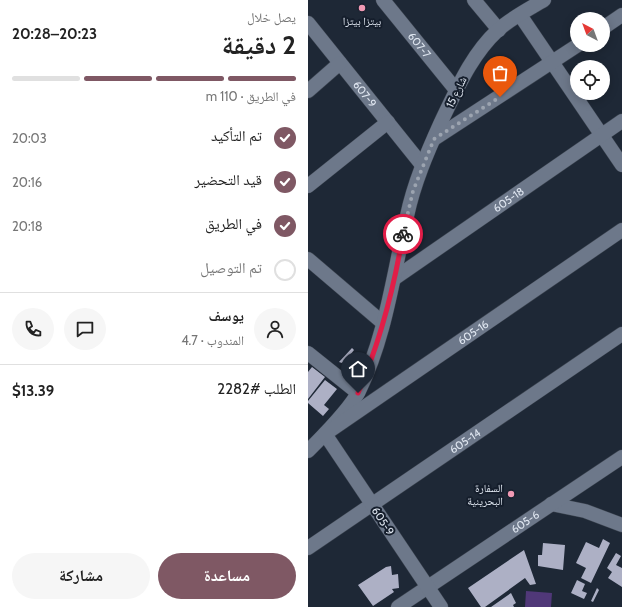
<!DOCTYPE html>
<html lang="ar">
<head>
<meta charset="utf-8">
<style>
	:root { --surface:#fff; --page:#f6f6f6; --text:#222; --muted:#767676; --line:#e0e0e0; --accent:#7f5864 }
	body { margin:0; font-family:Cabin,"Noto Naskh Arabic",sans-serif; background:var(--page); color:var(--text); direction:rtl; height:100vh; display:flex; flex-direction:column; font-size:15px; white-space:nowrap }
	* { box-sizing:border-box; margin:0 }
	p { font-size:13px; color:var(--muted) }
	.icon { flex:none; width:22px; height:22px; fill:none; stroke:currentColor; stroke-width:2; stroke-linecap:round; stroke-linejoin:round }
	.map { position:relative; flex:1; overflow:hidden; direction:ltr }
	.drawer { display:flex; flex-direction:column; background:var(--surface); width:308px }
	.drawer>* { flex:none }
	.needle { width:26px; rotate:319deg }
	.fabs { position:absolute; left:262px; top:12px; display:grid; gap:8px }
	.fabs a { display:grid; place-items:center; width:40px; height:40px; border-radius:50%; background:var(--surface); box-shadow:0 2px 10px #0003; font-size:20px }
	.pin { position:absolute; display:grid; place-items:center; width:34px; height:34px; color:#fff; margin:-41px -17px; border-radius:50% 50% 50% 0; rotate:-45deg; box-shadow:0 0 4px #0007 }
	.pin .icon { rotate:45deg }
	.courier { position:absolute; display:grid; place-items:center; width:40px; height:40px; margin:-20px; border:3px solid #e11d48; border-radius:50%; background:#fff; color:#222; box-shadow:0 1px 5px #0007 }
	.overview em { font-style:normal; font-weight:700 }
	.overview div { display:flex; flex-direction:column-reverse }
	.overview { display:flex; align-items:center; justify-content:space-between; height:68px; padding:0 12px }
	h1 { font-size:26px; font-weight:700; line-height:30px }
	.bar { display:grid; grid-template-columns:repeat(4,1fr); gap:6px 4px; align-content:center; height:48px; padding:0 12px }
	.bar i { height:5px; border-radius:3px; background:var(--line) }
	.bar .current { background:var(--accent) }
	.bar p { grid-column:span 4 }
	.line { display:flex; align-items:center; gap:10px; padding:0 12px; border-top:1px solid var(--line) }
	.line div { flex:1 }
	.round { display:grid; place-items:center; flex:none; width:42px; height:42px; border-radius:21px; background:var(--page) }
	ol { padding:0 12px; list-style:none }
	li { display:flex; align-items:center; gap:12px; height:44px }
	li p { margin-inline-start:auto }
	li .icon { padding:4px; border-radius:50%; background:var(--accent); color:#fff; stroke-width:4 }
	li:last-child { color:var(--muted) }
	li i { width:22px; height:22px; border:2px solid var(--line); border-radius:50% }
	.action { display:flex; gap:8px; margin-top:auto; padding:8px 12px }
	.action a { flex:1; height:46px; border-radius:24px; background:var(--accent); color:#fff; font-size:16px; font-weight:700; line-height:46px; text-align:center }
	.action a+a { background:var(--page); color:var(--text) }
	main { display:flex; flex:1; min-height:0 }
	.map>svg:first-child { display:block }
	.green { fill:#503878 }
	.building { fill:#adb0c5 }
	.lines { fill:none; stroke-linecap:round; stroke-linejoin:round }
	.minor-casing { stroke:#3c4450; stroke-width:15 }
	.minor { stroke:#6d788a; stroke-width:14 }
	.done { stroke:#9ca4b0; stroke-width:4; stroke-dasharray:0 7.2 }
	.route { stroke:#e11d48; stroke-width:5 }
	.poi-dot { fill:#f19ab4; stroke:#151e2c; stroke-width:1.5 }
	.labels { text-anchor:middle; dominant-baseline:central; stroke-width:4; stroke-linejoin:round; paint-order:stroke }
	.poi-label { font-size:11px; fill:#e0e7f1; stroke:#151e2c }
	.street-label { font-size:11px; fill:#e0e7f1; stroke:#151e2c }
</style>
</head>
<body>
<main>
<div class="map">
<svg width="314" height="607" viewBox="0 0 314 607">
	<rect width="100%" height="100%" fill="#1e2836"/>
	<path class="green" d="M218,591L244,593L243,607H217Z"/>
	<path class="building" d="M44,348L46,350L43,354L49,359L43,365L37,360L34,363L31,362Z
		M4,367L17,377L0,399V372Z
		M17,380L29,389L16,405L21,409L15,416L0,403V401Z
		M295,539L302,543L283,583L273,578L278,568L268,563L278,542L291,548Z
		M235,543L257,545L255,570L230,566V555H234Z
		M216,550L228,584L222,585L217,578L177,607H173L160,588Z
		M308,553L313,556L308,565L314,568V587L300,578L304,572L299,568Z
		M83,566L84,575L90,574L91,588L84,589L86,592L65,606L50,585L78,567Z
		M269,580L277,584L274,591L279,593L276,599L263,593Z
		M289,588L291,590L285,602L283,601Z
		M203,593L208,603L205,605L206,607H183Z"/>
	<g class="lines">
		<defs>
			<g id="minor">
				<path id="s1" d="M75,0L148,90"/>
				<path d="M166,0L191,30"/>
				<path d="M212,15L314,165"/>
				<path id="s2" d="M0,23L114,165"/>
				<path d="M295,28L314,15"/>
				<path d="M0,91L32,63"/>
				<path d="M126,139L270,45"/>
				<path d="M0,186L80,122"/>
				<path d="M0,259L75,323"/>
				<path id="s3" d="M87,278L314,121"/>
				<path d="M0,353L50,393"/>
				<path d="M0,451C14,437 42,409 51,391C78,336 85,275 99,216C106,183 119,153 133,122C149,89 163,55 190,30C203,18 221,9 236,0"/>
				<path d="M243,504L277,511L314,525"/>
				<path id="s4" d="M0,548L314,334"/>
				<path id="s5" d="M90,607L314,457"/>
				<path id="s6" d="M133,607L17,434L314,230"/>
			</g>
		</defs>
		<use href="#minor" class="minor-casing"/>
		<use href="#minor" class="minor"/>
	</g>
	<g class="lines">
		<path class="done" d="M95,234L105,191L126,139L192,97"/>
		<path class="route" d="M50,393C72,342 86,288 95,234"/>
	</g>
	<g class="poi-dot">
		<circle cx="54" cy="8" r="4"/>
		<circle cx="203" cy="494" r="4"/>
	</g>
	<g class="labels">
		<g class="poi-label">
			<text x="54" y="21">بيتزا بيتزا</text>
			<text x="195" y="488" text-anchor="end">السفارة<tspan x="195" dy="13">البحرينية</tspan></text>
		</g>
		<g class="street-label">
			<text stroke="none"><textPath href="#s1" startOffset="58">607-7</textPath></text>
			<text transform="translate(148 92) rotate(-64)">شارع 15</text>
			<text stroke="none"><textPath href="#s2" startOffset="91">607-9</textPath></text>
			<text stroke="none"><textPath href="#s3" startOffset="138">605-18</textPath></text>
			<text stroke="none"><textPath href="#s6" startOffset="388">605-16</textPath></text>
			<text stroke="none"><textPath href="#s4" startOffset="190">605-14</textPath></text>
			<text transform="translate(75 521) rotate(57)">605-9</text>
			<text stroke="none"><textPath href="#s5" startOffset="153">605-6</textPath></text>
		</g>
	</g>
</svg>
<div class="fabs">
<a><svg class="needle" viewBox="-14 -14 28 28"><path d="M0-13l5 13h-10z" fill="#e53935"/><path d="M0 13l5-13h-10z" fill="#767676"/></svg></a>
<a><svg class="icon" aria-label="locate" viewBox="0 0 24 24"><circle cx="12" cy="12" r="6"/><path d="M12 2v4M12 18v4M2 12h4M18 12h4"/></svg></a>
</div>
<div class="pin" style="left:192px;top:97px;background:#ea580c"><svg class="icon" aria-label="bag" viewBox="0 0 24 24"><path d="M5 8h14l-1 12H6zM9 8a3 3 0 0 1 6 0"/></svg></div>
<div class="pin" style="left:50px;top:393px;background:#1f2937"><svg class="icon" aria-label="home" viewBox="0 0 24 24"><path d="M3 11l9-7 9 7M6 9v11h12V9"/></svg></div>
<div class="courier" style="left:95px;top:234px"><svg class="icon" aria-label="bike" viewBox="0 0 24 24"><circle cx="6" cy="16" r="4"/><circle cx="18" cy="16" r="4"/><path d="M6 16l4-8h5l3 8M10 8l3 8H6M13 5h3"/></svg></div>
</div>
<section class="drawer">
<div class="overview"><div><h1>2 دقيقة</h1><p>يصل خلال</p></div><em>20:23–20:28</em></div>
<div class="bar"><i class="current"></i><i class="current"></i><i class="current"></i><i></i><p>في الطريق · 110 m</p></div>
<ol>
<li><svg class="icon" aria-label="check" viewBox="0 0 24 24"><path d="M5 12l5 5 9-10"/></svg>تم التأكيد<p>20:03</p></li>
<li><svg class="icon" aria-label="check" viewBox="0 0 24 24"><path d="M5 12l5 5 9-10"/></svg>قيد التحضير<p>20:16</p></li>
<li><svg class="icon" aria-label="check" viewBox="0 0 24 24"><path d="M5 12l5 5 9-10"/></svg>في الطريق<p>20:18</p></li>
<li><i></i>تم التوصيل</li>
</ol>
<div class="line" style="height:72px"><a class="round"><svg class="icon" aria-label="person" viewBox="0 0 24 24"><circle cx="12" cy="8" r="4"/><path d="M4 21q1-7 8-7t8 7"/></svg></a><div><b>يوسف</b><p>المندوب · 4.7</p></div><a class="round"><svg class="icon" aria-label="chat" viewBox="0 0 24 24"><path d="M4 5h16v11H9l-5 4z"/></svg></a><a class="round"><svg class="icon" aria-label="phone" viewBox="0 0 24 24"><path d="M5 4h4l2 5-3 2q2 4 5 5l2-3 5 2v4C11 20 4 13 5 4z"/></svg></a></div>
<div class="line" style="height:52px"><div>الطلب #2282</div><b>$13.39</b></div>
<div class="action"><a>مساعدة</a><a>مشاركة</a></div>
</section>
</main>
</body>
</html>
